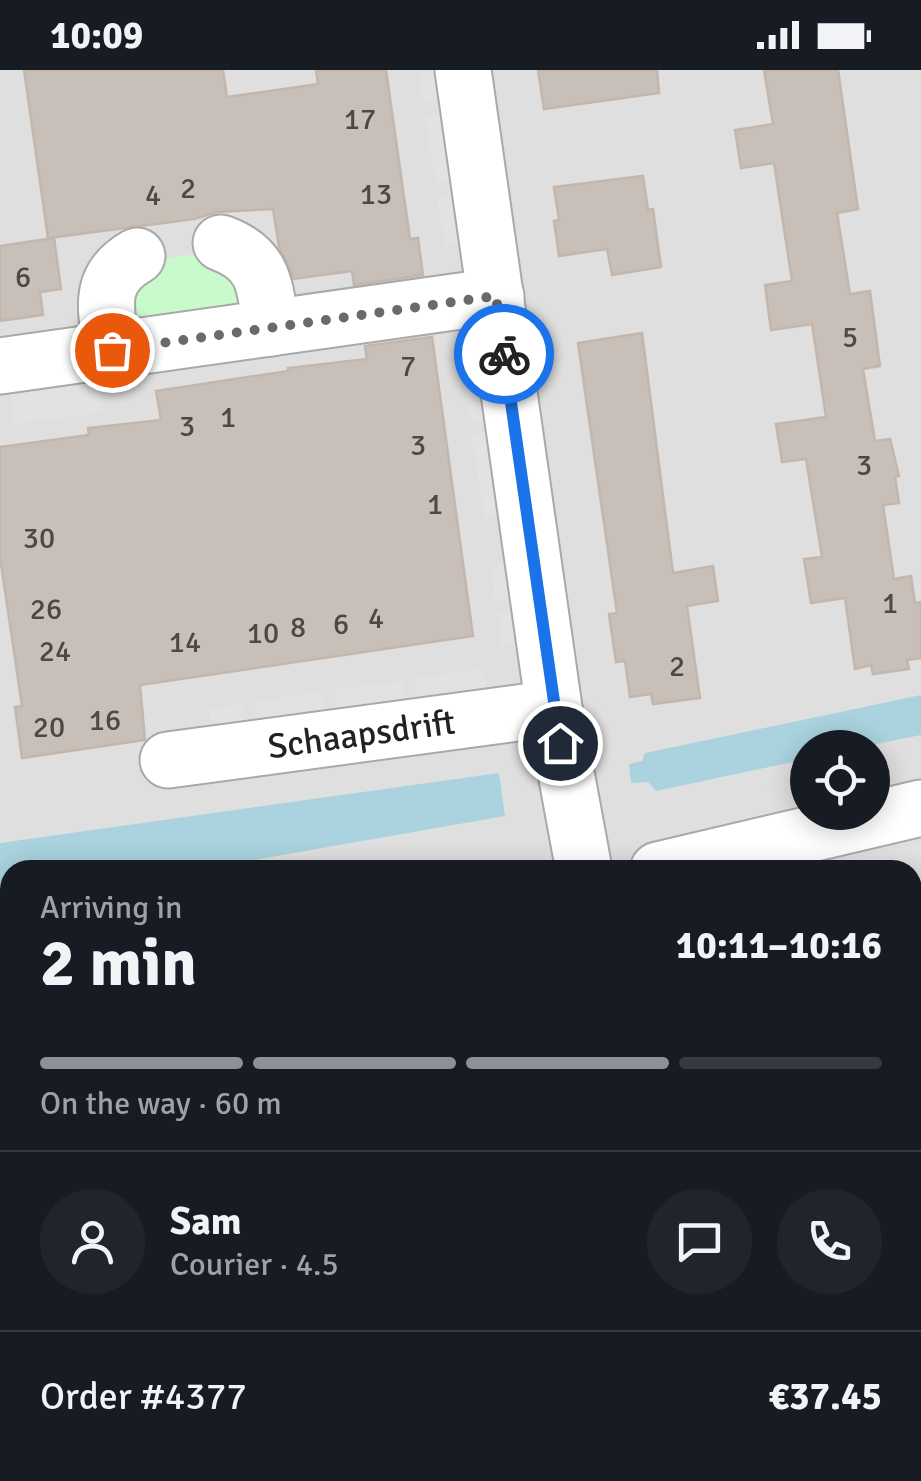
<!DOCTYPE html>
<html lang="en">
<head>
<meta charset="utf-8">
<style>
	:root { --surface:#171b24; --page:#20242c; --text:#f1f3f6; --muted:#9ea1a6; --line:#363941; --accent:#8c9099 }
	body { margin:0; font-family:Signika,sans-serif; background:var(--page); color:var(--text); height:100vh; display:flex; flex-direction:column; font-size:38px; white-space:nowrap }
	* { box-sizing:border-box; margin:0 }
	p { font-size:32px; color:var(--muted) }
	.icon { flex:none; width:55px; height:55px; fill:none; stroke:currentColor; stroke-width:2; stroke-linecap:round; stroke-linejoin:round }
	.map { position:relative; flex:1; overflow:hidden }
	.side { position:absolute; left:0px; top:790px; width:922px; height:622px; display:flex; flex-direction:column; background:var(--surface); border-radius:30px 30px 0 0; box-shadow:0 5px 25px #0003 }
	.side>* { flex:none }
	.tools { position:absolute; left:790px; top:660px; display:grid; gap:20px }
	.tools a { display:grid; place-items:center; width:100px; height:100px; border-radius:50%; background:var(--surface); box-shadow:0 5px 25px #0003; font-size:50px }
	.pin { position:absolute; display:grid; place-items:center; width:85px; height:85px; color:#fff; margin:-42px; border:5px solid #fff; border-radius:50%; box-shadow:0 2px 10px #0007 }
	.courier { position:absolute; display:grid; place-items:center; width:100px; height:100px; margin:-50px; border:8px solid #1a73e8; border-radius:50%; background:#fff; color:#222; box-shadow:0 2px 12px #0007 }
	.headline em { font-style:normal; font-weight:700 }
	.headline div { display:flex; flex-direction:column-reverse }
	.headline { display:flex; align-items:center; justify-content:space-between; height:170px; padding:0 40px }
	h1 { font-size:65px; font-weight:700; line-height:75px }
	.bar { display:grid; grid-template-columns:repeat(4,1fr); gap:15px 10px; align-content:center; height:120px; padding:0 40px }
	.bar i { height:12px; border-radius:8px; background:var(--line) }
	.bar .on { background:var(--accent) }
	.bar p { grid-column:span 4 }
	.line { display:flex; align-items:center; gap:25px; padding:0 40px; border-top:2px solid var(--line) }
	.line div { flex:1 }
	.round { display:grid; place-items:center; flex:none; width:105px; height:105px; border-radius:52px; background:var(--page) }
	.status { display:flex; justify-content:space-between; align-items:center; height:70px; padding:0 50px; background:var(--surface); direction:ltr }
	.status svg { height:28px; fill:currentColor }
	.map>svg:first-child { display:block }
	.residential { fill:#e0dfdf; fill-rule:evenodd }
	.park { fill:#c8facc }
	.parking { fill:#e2e2e2 }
	.plaza { fill:#dddde8 }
	.water { fill:#aad3df }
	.building { fill:#c7bfb8; stroke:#c4b6ab; stroke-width:2.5 }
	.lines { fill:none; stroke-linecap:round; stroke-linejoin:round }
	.minor-casing { stroke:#a9a9a9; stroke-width:59 }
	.minor { stroke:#fff; stroke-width:55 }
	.done { stroke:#6b6a68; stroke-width:10; stroke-dasharray:0 18 }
	.route { stroke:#1a73e8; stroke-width:12 }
	.labels { text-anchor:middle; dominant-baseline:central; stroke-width:10; stroke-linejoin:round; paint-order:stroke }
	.number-label { font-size:30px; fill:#4b4948 }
	.street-label { font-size:35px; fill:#222; stroke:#fff }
</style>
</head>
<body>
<div class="status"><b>10:09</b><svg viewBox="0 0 49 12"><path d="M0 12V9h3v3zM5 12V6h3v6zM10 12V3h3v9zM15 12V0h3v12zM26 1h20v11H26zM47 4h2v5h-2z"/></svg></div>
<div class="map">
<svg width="921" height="1411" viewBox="0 0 921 1411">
	<rect width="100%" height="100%" fill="#f2efe9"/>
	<path class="residential" d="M0,0H921V1411H0ZM808,678H872V742H808ZM10,800H912V1402H10Z"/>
	<path class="park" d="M218,181L251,238L135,254L120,243L141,192Z"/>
	<path class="parking" d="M419,0H456L479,171L444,175L437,126L470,120L468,109L436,113L425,45L458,40L456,28L424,32Z
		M498,295L522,459H521L516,445L484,448L472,365L505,359L506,351L502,348L471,352L463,302Z
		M98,308L103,342L14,354L10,321Z
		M527,489L536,571L502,576L498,542L530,537L527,524L495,530L491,496Z
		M484,599L490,632L212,673L209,638L242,634L246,667L258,663L254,632L320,622L327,655L339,652L334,620L402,611L407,643L419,640L415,608Z
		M921,773V785L863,798L850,789Z
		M912,1052L921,1112V1137L913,1138Z
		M921,1150V1351L912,1292V1151Z"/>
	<path class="plaza" d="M10,896V988L0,975V897Z
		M10,1117V1402L153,1403L155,1411H0V1144Z"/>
	<path class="water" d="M921,625V665L861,677L808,678L807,689L656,721L648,712L631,713L629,694L642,691L645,683Z
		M499,703L505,746L197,800H10V833L0,835V773Z"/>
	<path class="building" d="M24,0H223L227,27L318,14L316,0H386L410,169L418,168L423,205L354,215L352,201L294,209L279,177L273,139L217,142L194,149L48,168Z
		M538,0H657L659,23L544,39Z
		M764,0H838L858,139L837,143L850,224L870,221L880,296L863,299L875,371L890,369L899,406L895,407L899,433L883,435L894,509L911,506L915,533L921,532V588L907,590L909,599L873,604L871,595L855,599L845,528L811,533L804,489L822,487L806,389L782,392L776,354L826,347L812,254L771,260L765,215L792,211L774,93L741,98L735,60L773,54Z
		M643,106L648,140L653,139L661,197L612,205L607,179L559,186L554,151L559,150L554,117Z
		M54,168L61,219L40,222L43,245L0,251V176Z
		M642,263L673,503L713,496L718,531L687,536L700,628L653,634L651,624L630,627L625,591L616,592L609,544L617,543L578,273Z
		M432,267L473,566L140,615L145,670L22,688L15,637L22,636L0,487V377L89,365L88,358L161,350L156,321L288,301V298L367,289L365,276Z"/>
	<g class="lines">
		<defs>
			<g id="minor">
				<path d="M463,0L554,638L584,800"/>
				<path d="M221,173C265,189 265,216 271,258"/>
				<path d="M112,280C106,240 96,209 137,186"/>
				<path d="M0,296L496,226"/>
				<path id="s1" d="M168,690L554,638"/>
				<path d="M658,800L921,738"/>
				<path d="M912,1391L921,1389"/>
				<path d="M632,1402L633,1411"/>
			</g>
		</defs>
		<use href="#minor" class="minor-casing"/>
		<use href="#minor" class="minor"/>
	</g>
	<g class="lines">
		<path class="done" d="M112,280L496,226L504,284"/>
		<path class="route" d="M504,284L560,673"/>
	</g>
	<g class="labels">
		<g class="number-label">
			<text x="360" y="49">17</text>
			<text x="188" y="118">2</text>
			<text x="376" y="124">13</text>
			<text x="153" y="125">4</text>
			<text x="23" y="207">6</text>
			<text x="850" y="267">5</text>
			<text x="408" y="296">7</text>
			<text x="228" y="347">1</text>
			<text x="187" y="356">3</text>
			<text x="418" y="375">3</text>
			<text x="864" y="395">3</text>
			<text x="435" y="434">1</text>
			<text x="39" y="468">30</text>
			<text x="890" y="533">1</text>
			<text x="46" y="539">26</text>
			<text x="376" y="548">4</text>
			<text x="341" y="554">6</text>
			<text x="298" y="557">8</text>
			<text x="263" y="563">10</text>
			<text x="185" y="572">14</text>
			<text x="55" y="581">24</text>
			<text x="677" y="596">2</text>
			<text x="105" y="650">16</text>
			<text x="49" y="657">20</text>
		</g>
		<g class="street-label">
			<text stroke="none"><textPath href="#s1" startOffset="195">Schaapsdrift</textPath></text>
		</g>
	</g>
</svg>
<div class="tools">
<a><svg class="icon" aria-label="locate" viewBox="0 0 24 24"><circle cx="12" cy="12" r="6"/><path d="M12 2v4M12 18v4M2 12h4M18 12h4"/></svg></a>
</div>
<div class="pin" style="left:112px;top:280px;background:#ea580c"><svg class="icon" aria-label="bag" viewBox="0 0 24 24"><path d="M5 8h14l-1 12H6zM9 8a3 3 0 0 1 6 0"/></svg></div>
<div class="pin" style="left:560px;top:673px;background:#1f2937"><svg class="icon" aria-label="home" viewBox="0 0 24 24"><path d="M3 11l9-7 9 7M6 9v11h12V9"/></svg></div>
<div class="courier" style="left:504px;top:284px"><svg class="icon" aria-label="bike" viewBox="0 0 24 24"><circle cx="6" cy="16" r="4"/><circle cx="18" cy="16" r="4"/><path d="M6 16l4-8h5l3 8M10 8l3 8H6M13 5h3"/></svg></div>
<section class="side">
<div class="headline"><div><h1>2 min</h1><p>Arriving in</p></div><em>10:11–10:16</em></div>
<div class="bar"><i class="on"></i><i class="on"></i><i class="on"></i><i></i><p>On the way · 60 m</p></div>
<div class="line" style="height:180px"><a class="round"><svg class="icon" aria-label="person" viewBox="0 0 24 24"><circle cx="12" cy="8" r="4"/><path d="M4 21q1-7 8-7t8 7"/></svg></a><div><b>Sam</b><p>Courier · 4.5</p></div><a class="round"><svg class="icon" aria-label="chat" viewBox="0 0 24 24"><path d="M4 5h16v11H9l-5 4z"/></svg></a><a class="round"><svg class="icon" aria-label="phone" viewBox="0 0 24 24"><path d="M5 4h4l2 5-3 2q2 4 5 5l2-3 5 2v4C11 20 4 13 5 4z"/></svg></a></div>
<div class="line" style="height:130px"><div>Order #4377</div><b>€37.45</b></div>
</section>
</div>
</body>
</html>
